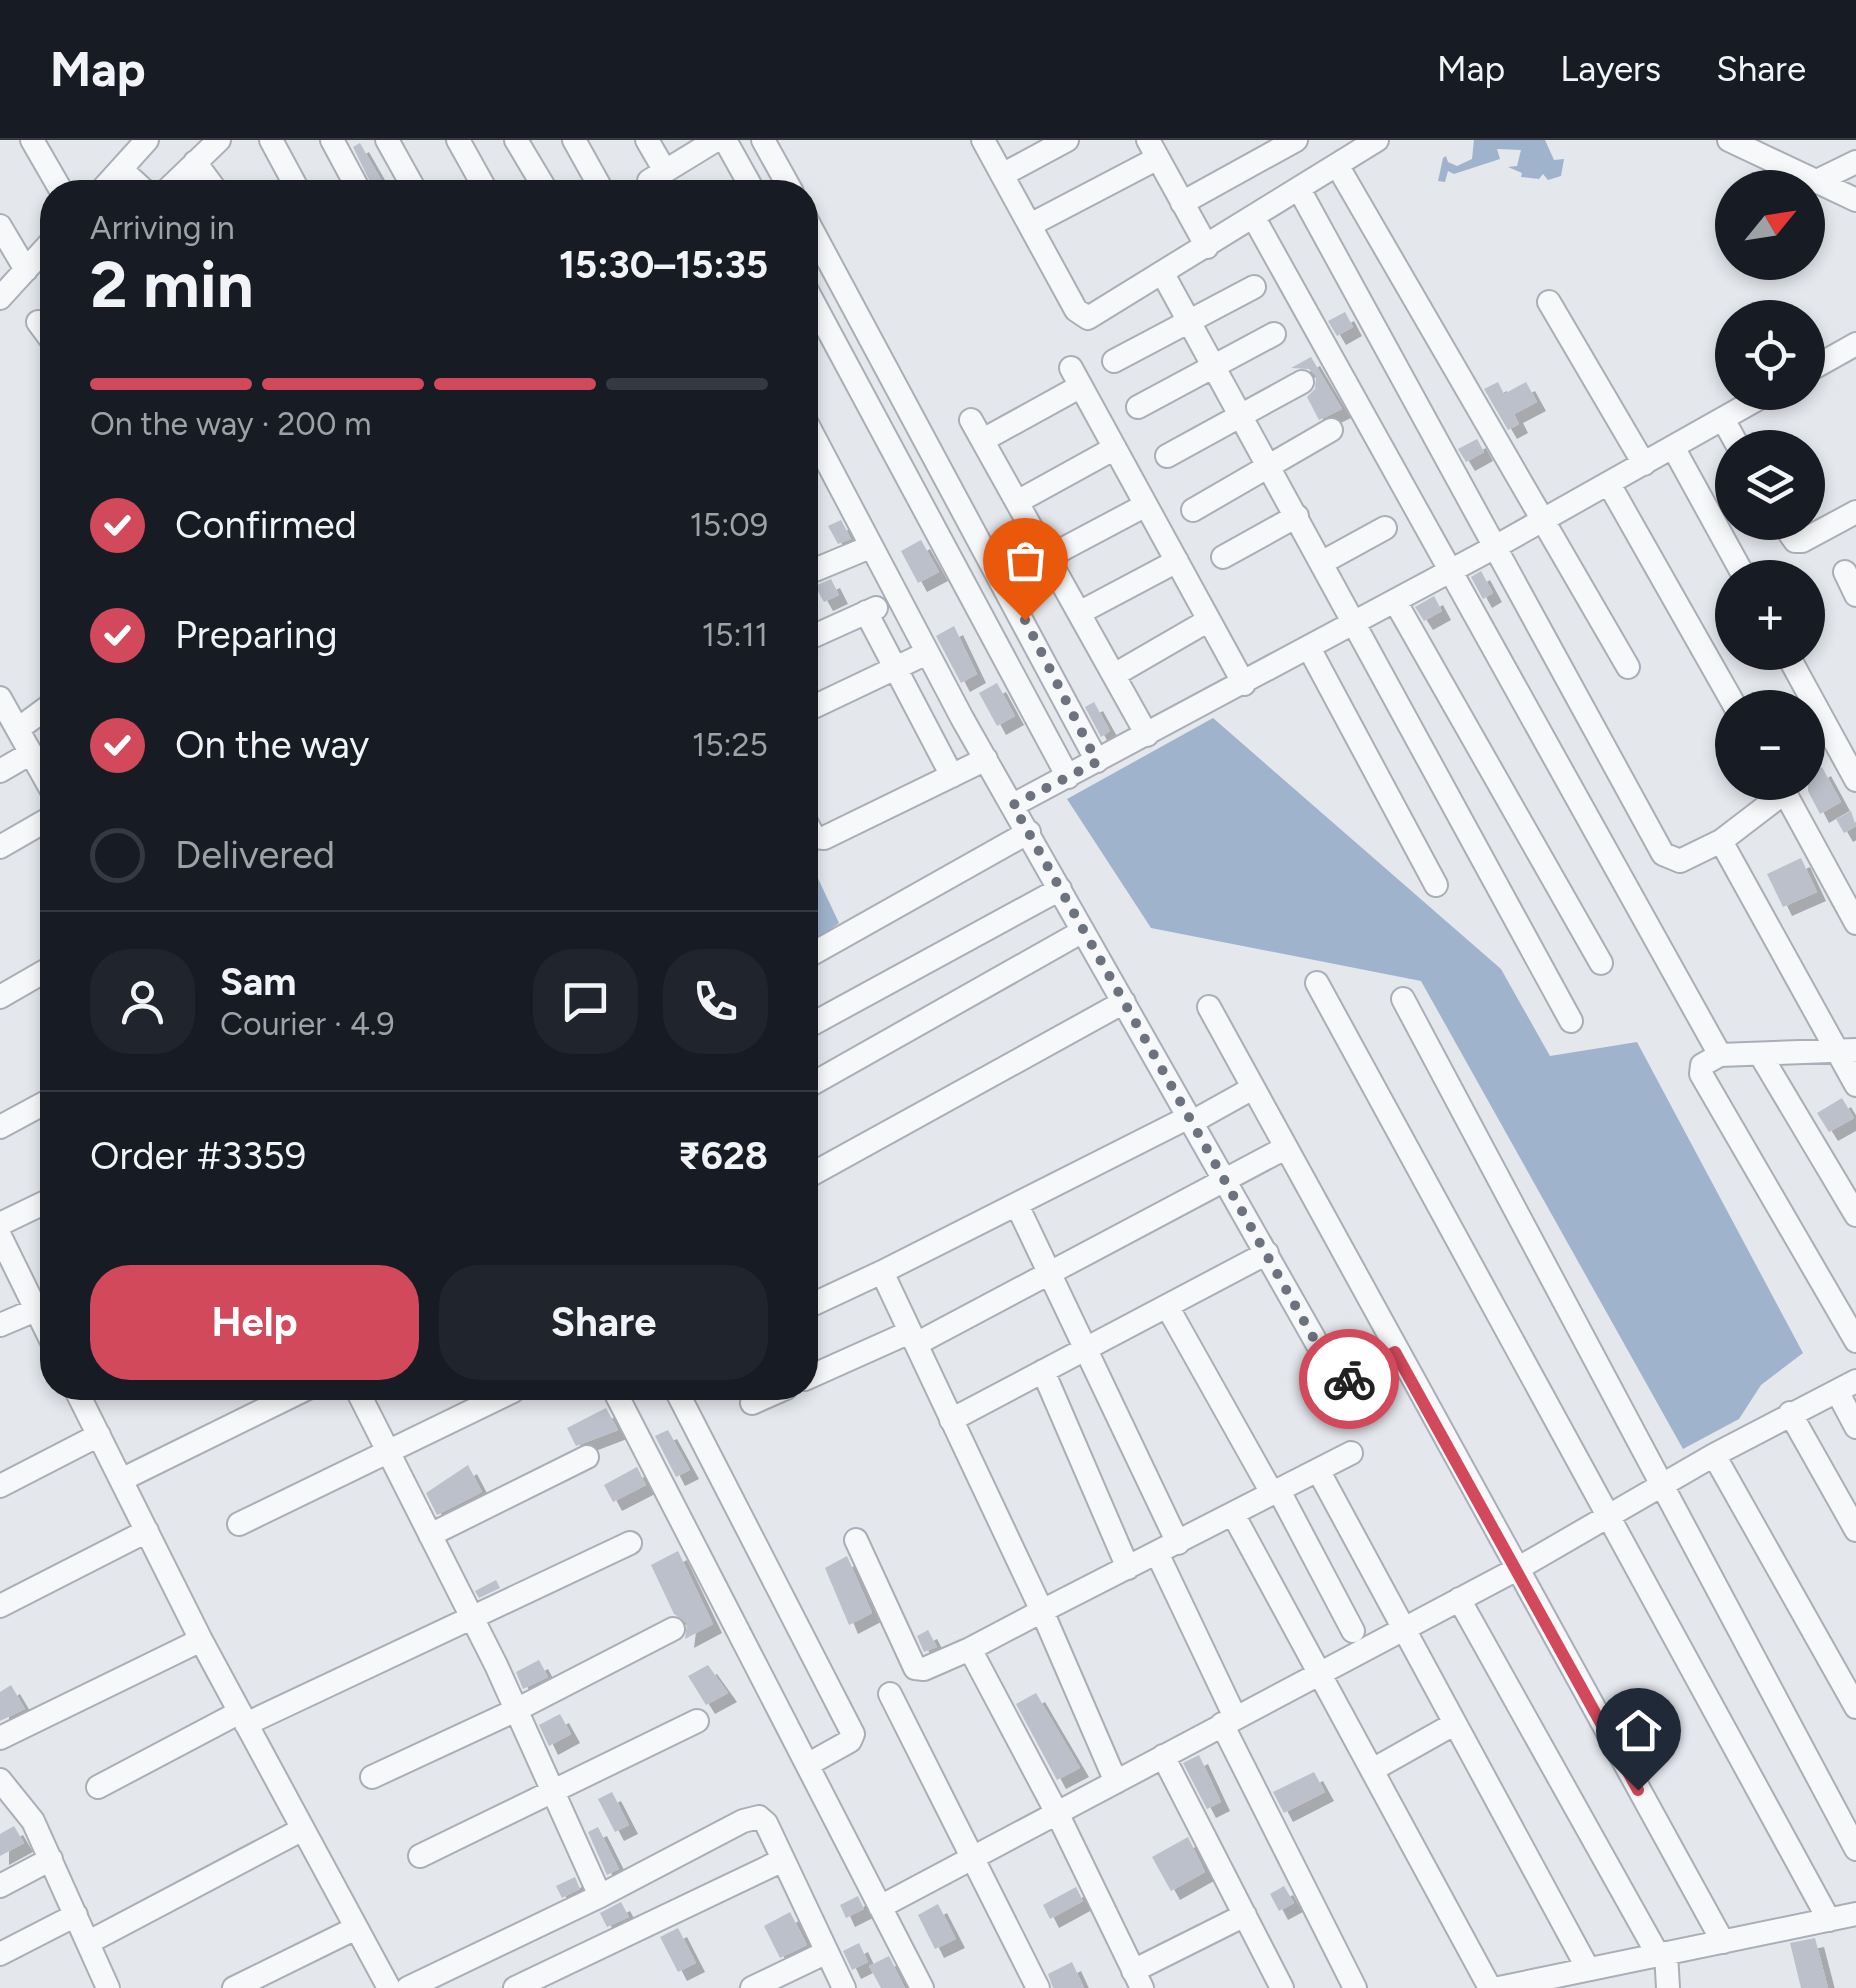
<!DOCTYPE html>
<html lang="en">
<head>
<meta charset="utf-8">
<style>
	:root { --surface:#171b24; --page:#20242c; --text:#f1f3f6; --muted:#9ea1a6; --line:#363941; --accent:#d1495b }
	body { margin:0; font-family:Figtree,sans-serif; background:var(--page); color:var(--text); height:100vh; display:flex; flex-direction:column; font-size:38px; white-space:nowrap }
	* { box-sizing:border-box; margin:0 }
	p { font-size:32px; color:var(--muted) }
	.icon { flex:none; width:55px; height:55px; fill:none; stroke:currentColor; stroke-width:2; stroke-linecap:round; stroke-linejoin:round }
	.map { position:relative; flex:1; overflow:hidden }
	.sheet { position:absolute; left:40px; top:40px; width:778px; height:1220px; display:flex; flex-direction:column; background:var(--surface); border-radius:40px; box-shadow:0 5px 15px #0003 }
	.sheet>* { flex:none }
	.needle { width:65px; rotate:60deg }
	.tools { position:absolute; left:1715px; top:30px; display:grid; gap:20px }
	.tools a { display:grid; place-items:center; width:110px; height:110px; border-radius:50%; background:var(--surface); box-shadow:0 5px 15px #0003; font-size:50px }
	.pin { position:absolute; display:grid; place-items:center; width:85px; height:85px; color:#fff; margin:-102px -42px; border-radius:50% 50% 50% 0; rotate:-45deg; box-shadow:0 0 10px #0007 }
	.pin .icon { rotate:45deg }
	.courier { position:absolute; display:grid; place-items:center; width:100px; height:100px; margin:-50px; border:8px solid #d1495b; border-radius:50%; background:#fff; color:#222; box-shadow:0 2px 12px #0007 }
	.summary em { font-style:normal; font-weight:700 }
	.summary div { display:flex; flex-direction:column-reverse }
	.summary { display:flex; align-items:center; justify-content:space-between; height:170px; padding:0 50px }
	h1 { font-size:65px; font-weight:700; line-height:75px }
	.bar { display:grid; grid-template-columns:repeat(4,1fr); gap:15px 10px; align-content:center; height:120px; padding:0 50px }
	.bar i { height:12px; border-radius:8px; background:var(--line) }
	.bar .current { background:var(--accent) }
	.bar p { grid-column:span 4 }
	.line { display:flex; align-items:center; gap:25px; padding:0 50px; border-top:2px solid var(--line) }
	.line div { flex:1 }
	.round { display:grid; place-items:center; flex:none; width:105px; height:105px; border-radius:40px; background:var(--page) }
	ol { padding:0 50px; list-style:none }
	li { display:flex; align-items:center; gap:30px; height:110px }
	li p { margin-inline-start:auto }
	li .icon { padding:10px; border-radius:50%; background:var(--accent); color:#fff; stroke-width:4 }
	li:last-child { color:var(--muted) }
	li i { width:55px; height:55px; border:5px solid var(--line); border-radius:50% }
	.button { display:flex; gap:20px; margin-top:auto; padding:20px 50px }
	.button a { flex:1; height:115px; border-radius:40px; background:var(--accent); color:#fff; font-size:40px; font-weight:700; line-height:115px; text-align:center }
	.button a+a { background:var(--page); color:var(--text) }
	header { display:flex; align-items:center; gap:60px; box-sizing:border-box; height:140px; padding:0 50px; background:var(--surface); border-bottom:2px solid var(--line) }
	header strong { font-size:48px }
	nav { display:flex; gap:55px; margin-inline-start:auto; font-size:35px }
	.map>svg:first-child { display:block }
	.water { fill:#9fb4cc }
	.building { fill:#bbc0ca; filter:url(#shadow) }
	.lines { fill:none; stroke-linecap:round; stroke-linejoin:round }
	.street-casing { stroke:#a9aeb7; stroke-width:26 }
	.street { stroke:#f7f8fa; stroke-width:22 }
	.done { stroke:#6c737f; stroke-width:10; stroke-dasharray:0 18 }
	.route { stroke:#d1495b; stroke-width:12 }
</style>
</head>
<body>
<header>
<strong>Map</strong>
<nav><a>Map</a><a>Layers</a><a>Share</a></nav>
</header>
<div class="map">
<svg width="1856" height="1848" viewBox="0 0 1856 1848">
	<defs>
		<filter id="shadow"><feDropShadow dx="9" dy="9" stdDeviation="0" flood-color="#0004"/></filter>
	</defs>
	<rect width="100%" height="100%" fill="#e4e7ec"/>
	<path class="water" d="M1474,0H1545L1554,20L1564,19L1561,36L1548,40L1543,34L1539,39L1521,37L1522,33L1508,27L1517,26L1521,10L1497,9L1500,19L1454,34L1448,31L1445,42L1438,41L1443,18L1446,16L1448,22L1457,26L1472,19Z
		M1213,578L1501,829L1550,916L1637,902L1803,1213L1761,1245L1739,1279L1683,1309L1421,841L1151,788L1067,659Z
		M805,711L839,783L805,809Z"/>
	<path class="building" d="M360,3L388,52H375L353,7Z
		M1345,172L1353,187L1337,196L1328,181Z
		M1311,217L1342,269L1319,280L1307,257L1315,249L1316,236L1309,229L1291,228Z
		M1498,242L1504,254L1526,242L1537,262L1514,274L1519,284L1508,290L1484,249Z
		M1477,299L1484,312L1466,322L1458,309Z
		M841,380L851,399L838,404L828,386Z
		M921,400L939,432L918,443L901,411Z
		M1481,431L1493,453L1483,459L1471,437Z
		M831,439L839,455L824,462L815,446Z
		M1434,456L1442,471L1424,481L1415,467Z
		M954,486L977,534L961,543L936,496Z
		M997,543L1015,576L997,586L979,553Z
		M1094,562L1110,591L1101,597L1085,567Z
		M1822,627L1841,662L1820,674L1808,651V635Z
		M1851,671L1856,686L1844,693L1836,679Z
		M1801,718L1817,752L1783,767L1767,734Z
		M1842,958L1854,978L1829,992L1817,973Z
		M606,1268L618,1290L576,1306L567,1288Z
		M668,1290L690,1330L676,1337L655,1296Z
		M468,1325L482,1352L437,1375L426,1353Z
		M637,1327L646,1345L613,1362L604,1345Z
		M678,1411L713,1484L685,1499L687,1483L674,1474L651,1425Z
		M847,1416L872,1473L849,1485L825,1428Z
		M496,1440L500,1448L479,1458L475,1451Z
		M928,1490L937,1507L924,1512L917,1496Z
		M539,1520L548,1537L523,1549L516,1532Z
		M708,1525L728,1553L706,1565L688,1536Z
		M11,1545L25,1569L0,1581V1552Z
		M1036,1553L1080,1628L1057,1640L1016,1564Z
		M560,1574L571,1594L549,1606L539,1585Z
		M1199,1615L1221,1662L1207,1669L1183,1623Z
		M1314,1632L1325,1652L1284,1673L1273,1652Z
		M612,1652L629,1685L615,1692L598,1659Z
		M14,1686L24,1703L0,1716V1694Z
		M598,1687L619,1729L607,1735L588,1692Z
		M1188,1697L1205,1732L1171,1751L1152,1717Z
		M575,1737L580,1749L562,1758L556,1746Z
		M1284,1746L1294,1763L1279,1771L1270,1754Z
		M1076,1747L1083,1761L1050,1779L1043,1765Z
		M858,1756L864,1769L846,1778L840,1765Z
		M621,1762L629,1777L607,1787L600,1773Z
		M938,1764L956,1799L935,1809L918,1775Z
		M790,1772L807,1805L780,1818L764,1786Z
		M678,1788L696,1823L678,1832L660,1797Z
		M1815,1798L1828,1848H1801L1790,1803Z
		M859,1803L868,1822L852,1830L843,1811Z
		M889,1816L905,1848H881L869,1826Z
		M1072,1822L1084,1848H1053L1048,1834Z"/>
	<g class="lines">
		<defs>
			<path id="street" d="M32,0L62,52
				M271,0L299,52
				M332,0L360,52
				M387,0L416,52
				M458,0L487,52
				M516,0L547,52
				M574,0L603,52
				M647,0L665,31
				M725,0L754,52
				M763,0L792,52
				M983,0L1076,170L1088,178L1377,0
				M1148,0L1207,107
				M1729,0L1856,60
				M195,22L217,52
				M1337,25L1628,527
				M122,30L146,52
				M1002,35L1067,0
				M1817,41L1856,22
				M1299,49L1663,714L1680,721L1721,701
				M100,52L147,0
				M165,52L219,0
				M647,52L649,41L716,0
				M1182,63L1296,0
				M805,77L1097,621
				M1254,78L1720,915
				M1030,85L1158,18
				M0,86L26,130
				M1163,134L1571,881
				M805,147L1068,637
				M0,158L52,101
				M1549,162L1644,324
				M38,182L52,201
				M1114,221L1254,147
				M1071,228L1244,544
				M1808,231L1856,204
				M1138,267L1274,194
				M1723,279L1739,308
				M805,280L962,578L1336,1237L1345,1241L1395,1211
				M971,280L1147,595
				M983,300L1081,246
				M1673,307L1745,438
				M1167,316L1302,242
				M1609,344L1736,568
				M1017,362L1115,308
				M1193,370L1331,290
				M1782,382L1795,401H1802L1856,372
				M1048,417L1146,365
				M1223,417L1297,376
				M1323,422L1385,388
				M1845,432L1856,455
				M805,434L870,407
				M1395,461L1601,823
				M866,472L952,636
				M1079,473L1177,421
				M805,500L876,468
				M1309,508L1436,745
				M1786,512L1856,640
				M1114,535L1209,480
				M0,558L52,651
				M805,571L927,513
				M18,589L52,564
				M0,631L31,613
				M1779,642L1856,783
				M1785,652L1721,701L1856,945
				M1013,665L1495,407L1770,252
				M805,680L814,697L824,698L986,619
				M0,707L52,677
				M805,818L1029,692
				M1317,843L1829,1780
				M0,857L52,827
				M1403,859L1856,1709
				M1209,867L1723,1802
				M805,888L1060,749
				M1856,910L1720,915L1702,925L1701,934L1856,1201
				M1760,914L1856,1075
				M805,948L1083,791
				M1189,977L882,1132L1042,1471L1351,1313
				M1192,982L1253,948
				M0,987L52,959
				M805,1038L1124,862
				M1017,1065L1178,1403
				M0,1084L52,1059
				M0,1096L52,1202
				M1167,1166L1272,1353
				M805,1168L882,1132
				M0,1185L52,1163
				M916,1204L1285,1008
				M1043,1231L1128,1428
				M805,1239L910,1192
				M75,1248L201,1500L389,1848
				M356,1248L496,1525L600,1756L743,1681L759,1677L766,1683L844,1848
				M613,1248L922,1848
				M675,1248L853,1594L850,1601L807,1625
				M1837,1251L1856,1287
				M752,1263L786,1248
				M1790,1273L1856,1390
				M951,1280L1267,1113
				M1714,1315L1856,1567
				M1318,1330L1588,1829
				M121,1340L308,1248
				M0,1346L99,1295
				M1278,1349L1353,1491
				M1233,1374L1490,1848
				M239,1384L513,1251
				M430,1395L587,1317
				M856,1400L915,1528L924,1529L970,1509
				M1157,1413L1235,1577
				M1459,1459L1658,1815
				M0,1466L147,1391
				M890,1554L1038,1848
				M246,1584L630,1403
				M1222,1584L1355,1848
				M0,1598L201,1500
				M1163,1616L1282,1848
				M1374,1629L1454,1584
				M372,1637L516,1570L673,1489
				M0,1640L33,1681L108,1848
				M1116,1642L1042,1471L970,1509L1058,1675L1142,1848
				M98,1647L240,1572
				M420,1716L697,1581
				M0,1746L51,1719
				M880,1767L1517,1429L1714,1315L1856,1241
				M89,1802L303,1689
				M1666,1813L1668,1848
				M0,1814L76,1775
				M1133,1831L1245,1775
				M234,1848L356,1788
				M408,1848L600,1756
				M515,1848L783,1720
				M752,1848L827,1812
				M1499,1848L1856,1774"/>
		</defs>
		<use href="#street" class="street-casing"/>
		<use href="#street" class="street"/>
	</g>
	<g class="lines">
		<path class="done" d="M1025,480L1097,622L1013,665L1336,1238L1349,1239"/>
		<path class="route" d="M1349,1239L1395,1212L1638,1650"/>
	</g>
</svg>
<div class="tools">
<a><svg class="needle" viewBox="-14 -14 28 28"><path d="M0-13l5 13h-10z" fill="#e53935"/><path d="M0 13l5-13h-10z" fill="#9ea1a6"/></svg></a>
<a><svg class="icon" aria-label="locate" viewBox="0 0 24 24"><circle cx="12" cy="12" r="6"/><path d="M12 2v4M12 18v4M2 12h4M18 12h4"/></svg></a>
<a><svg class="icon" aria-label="layers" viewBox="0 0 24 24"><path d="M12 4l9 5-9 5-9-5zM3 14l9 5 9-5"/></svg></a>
<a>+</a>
<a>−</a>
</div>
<div class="pin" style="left:1025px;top:480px;background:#ea580c"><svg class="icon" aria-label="bag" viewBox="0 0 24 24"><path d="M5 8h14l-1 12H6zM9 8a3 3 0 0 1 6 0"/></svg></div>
<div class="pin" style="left:1638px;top:1650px;background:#1f2937"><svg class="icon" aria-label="home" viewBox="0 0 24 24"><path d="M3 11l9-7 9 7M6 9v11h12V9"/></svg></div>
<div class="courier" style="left:1349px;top:1239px"><svg class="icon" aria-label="bike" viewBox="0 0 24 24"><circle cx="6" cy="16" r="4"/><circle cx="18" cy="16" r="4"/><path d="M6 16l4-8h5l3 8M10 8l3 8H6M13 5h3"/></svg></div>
<section class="sheet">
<div class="summary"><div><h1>2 min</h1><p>Arriving in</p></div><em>15:30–15:35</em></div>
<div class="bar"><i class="current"></i><i class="current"></i><i class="current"></i><i></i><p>On the way · 200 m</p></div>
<ol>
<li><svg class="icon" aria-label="check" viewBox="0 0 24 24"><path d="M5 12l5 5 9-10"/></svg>Confirmed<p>15:09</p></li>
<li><svg class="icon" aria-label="check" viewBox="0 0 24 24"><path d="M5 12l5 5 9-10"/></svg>Preparing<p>15:11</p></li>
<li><svg class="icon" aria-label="check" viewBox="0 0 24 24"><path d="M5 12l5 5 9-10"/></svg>On the way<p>15:25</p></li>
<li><i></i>Delivered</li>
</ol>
<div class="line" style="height:180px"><a class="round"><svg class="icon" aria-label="person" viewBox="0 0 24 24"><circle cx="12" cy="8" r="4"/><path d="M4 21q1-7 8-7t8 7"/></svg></a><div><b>Sam</b><p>Courier · 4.9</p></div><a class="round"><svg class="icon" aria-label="chat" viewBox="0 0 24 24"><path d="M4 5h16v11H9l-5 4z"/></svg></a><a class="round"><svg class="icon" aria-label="phone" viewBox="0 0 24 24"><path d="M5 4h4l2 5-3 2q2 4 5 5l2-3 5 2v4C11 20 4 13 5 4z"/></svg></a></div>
<div class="line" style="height:130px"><div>Order #3359</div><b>₹628</b></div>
<div class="button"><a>Help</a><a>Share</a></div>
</section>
</div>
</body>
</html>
